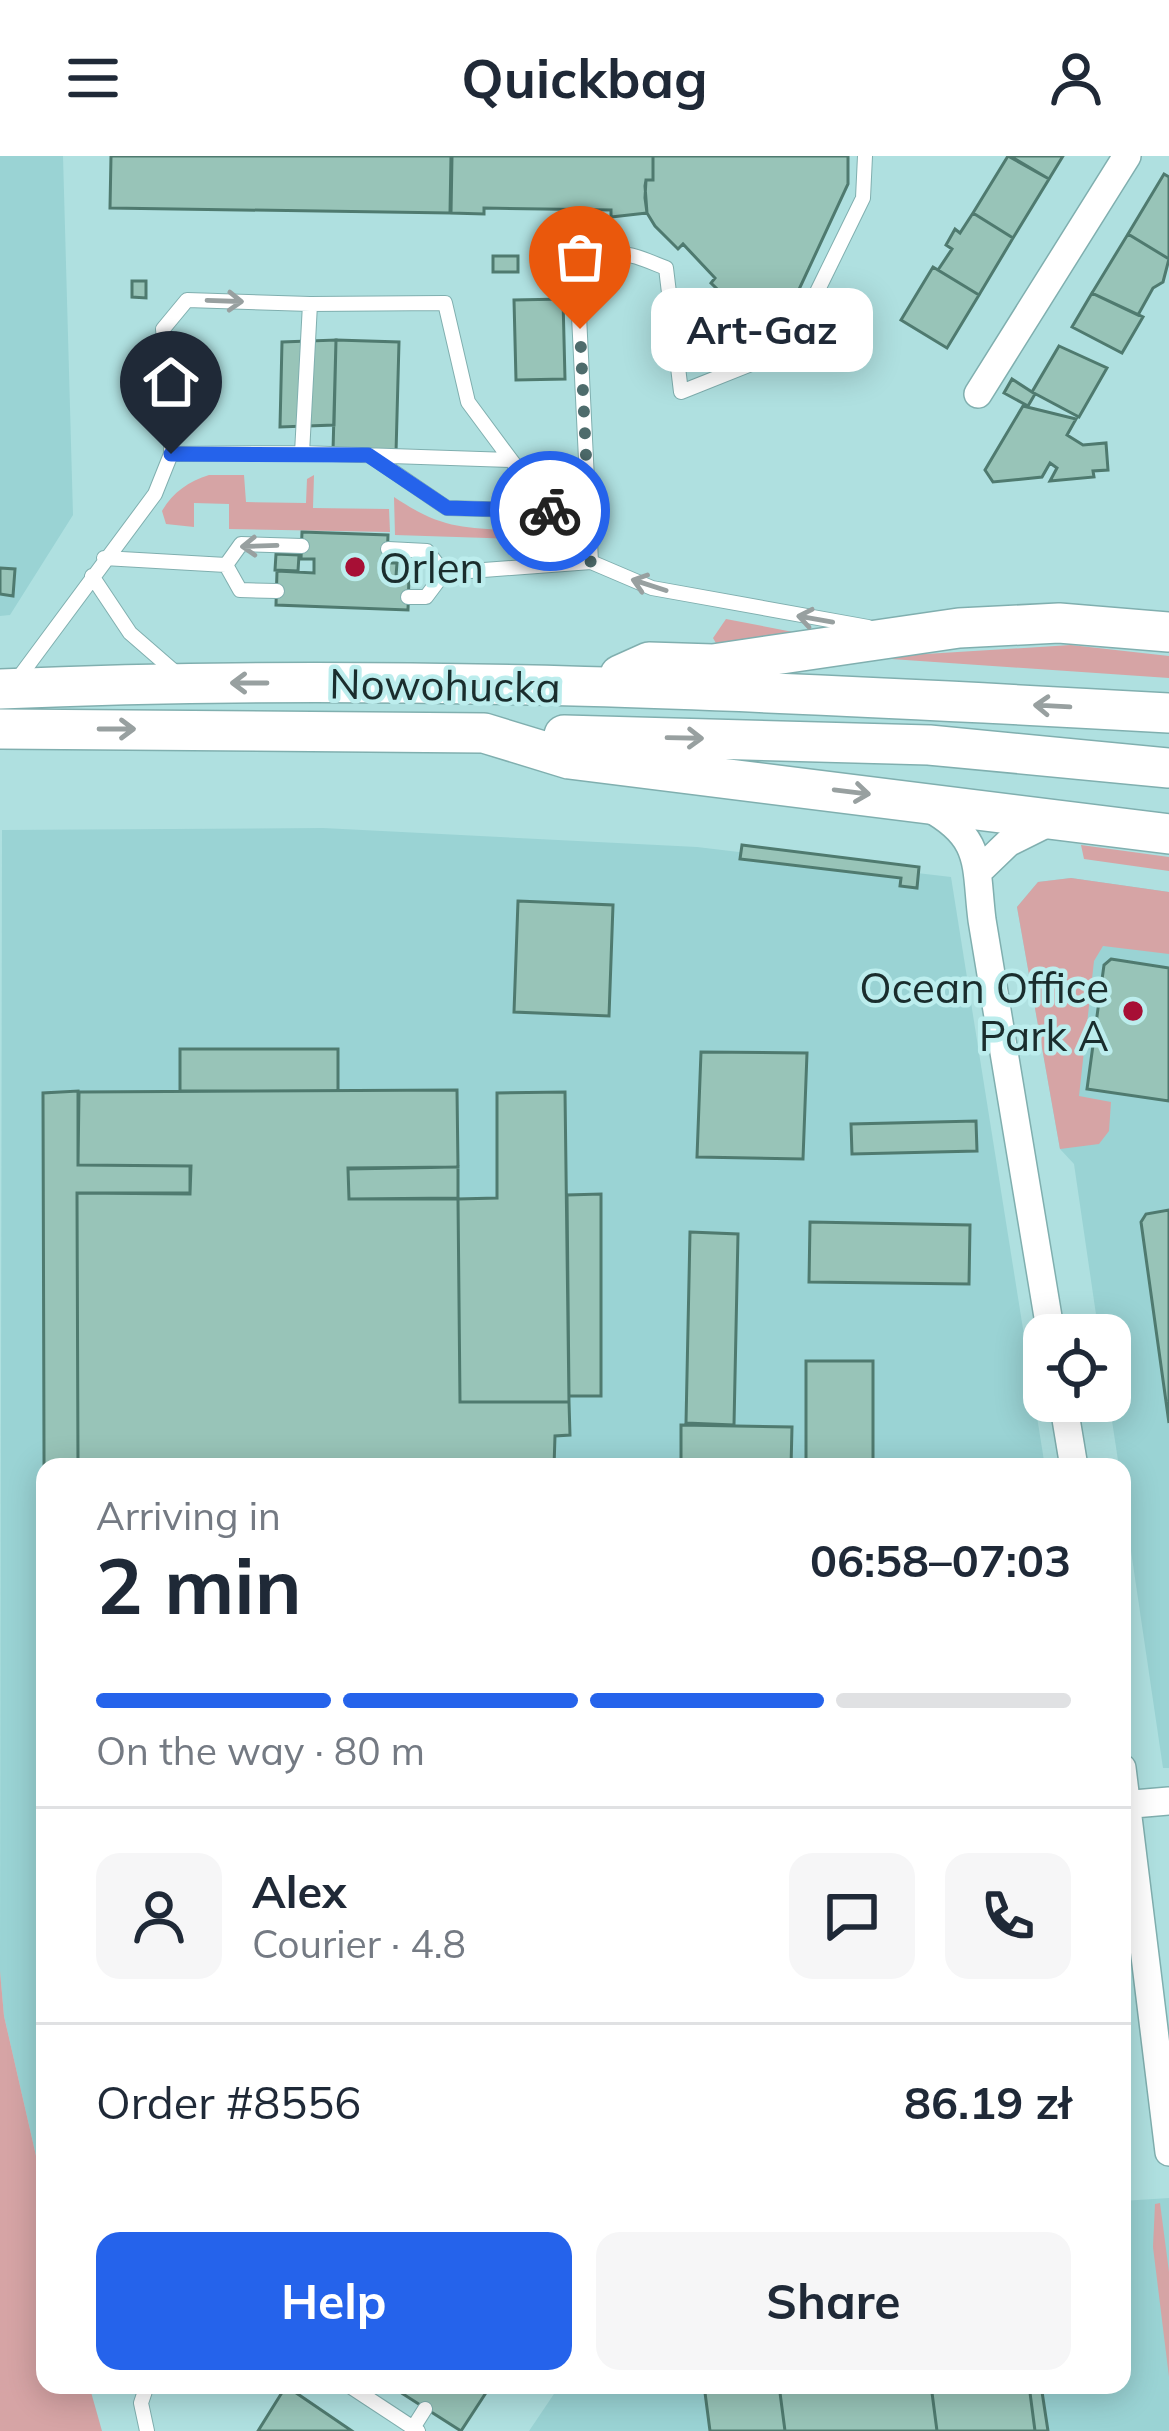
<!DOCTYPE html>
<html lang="en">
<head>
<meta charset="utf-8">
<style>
	:root { --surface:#fff; --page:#f6f6f7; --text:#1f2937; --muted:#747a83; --line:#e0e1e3; --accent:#2563eb }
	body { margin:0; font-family:Mulish,sans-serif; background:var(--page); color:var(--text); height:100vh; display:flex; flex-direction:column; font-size:45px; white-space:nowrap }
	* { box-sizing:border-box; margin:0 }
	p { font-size:39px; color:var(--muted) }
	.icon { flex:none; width:66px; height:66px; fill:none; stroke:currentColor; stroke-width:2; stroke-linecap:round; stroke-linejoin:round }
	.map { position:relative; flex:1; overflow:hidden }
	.details { position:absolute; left:36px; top:1302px; width:1095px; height:936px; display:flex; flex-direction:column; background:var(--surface); border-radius:24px; box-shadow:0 6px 30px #0003 }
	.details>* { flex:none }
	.tools { position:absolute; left:1023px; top:1158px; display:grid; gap:24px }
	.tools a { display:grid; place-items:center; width:108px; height:108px; border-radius:24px; background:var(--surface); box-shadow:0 6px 30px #0003; font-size:60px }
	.pin { position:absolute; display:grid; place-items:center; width:102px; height:102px; color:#fff; margin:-123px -51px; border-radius:50% 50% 50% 0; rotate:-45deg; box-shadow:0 0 12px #0007 }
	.pin .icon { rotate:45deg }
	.courier { position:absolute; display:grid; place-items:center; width:120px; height:120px; margin:-60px; border:9px solid #2563eb; border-radius:50%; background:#fff; color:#222; box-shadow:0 3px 15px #0007 }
	.bubble { position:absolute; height:84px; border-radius:24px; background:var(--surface); box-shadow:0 6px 30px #0003; font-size:39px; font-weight:700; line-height:84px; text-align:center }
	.headline em { font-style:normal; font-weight:700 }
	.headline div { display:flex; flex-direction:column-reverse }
	.headline { display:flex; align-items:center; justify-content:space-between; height:204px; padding:0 60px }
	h1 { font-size:78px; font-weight:700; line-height:90px }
	.bar { display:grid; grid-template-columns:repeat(4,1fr); gap:18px 12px; align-content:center; height:144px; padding:0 60px }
	.bar i { height:15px; border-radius:9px; background:var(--line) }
	.bar .active { background:var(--accent) }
	.bar p { grid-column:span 4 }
	.line { display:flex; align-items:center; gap:30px; padding:0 60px; border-top:3px solid var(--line) }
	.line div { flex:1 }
	.round { display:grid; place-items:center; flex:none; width:126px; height:126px; border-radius:24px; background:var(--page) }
	.cta { display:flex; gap:24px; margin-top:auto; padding:24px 60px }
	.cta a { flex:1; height:138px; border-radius:24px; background:var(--accent); color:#fff; font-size:48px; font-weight:700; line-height:138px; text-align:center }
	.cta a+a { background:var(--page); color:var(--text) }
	header { display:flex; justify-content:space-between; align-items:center; height:156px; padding:0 60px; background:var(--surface); font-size:54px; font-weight:700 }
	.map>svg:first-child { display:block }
	.built { fill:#9ad3d4 }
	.green { fill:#d6a4a5 }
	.building { fill:#98c4b8; stroke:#4f7a6f; stroke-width:3 }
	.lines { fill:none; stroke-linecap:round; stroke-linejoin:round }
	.lane-casing { stroke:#80afaf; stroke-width:16 }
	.street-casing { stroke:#80afaf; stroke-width:30 }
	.secondary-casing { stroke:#80afaf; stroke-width:42 }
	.lane { stroke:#fff; stroke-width:14 }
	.street { stroke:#fff; stroke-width:27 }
	.secondary { stroke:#fff; stroke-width:39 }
	.oneway { stroke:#98a0a0 }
	.done { stroke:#4e6c6c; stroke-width:12; stroke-dasharray:0 21.6 }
	.route { stroke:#2563eb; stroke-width:15 }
	.poi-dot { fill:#a70f35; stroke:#bceded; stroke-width:4.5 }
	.labels { text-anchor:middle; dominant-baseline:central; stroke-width:9; stroke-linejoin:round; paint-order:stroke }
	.poi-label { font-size:42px; fill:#1a2d2d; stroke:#bceded; text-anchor:start }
	.street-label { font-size:42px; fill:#1a2d2d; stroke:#bceded }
</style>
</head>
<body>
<header><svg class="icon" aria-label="menu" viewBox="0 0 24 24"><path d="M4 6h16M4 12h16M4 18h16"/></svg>Quickbag<svg class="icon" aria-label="person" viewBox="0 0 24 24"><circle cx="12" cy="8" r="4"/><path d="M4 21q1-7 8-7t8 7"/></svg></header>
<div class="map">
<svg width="1169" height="2275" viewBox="0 0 1169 2275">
	<rect width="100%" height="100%" fill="#afe0e0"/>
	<path class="built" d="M0,0H63L73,359L10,459L0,460Z
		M323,672L697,691L951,721L1045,1311H45V2039L4,1860L0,1815L2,674Z
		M1071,722L1169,736V1612H1163L1122,1334V1311H1119L1109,1245L1110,1179H1099L1074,1008L1060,993L1017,751L1038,726Z
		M1169,2042V2275H529L560,2229H1122V2045Z"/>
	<path class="green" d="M209,319H244L246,346L306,347L307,323L314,319L313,352L389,353L390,376L229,373V348L194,347V371L166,368L162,355C172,337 189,325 209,319Z
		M394,341C442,373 460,371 516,375L519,379L516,383L395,379Z
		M726,463L793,476L792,481L717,489L713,482Z
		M1071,489L1169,500V522L891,503L893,500Z
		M1081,689L1169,701V715L1084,703Z
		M1071,722L1169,736V798L1103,790L1094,805L1079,940L1111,946L1109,975L1099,988L1060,993L1017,751L1038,726Z
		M0,1815L4,1860L45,2039V2229H89L102,2275H0Z
		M1160,2047L1169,2116V2221L1153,2091L1155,2048Z"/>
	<path class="building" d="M111,0H451L450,57L110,52Z
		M452,0H653V24H646L645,30L647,57L611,61V54L484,52V58L451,57Z
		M653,0H848V28L789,155H778V162L741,156L711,127L715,122L683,88L678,93L655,70L647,57L645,42L646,24H653Z
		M1008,0L1049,23L1013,82L973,57Z
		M1010,0H1063L1049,23Z
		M1164,18L1169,21V103L1128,78Z
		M973,57L1013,82L979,139L938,114L952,93L946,89L955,73L960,77Z
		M1128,78L1169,103L1163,126L1153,132L1138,159L1092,137Z
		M493,100H518V116H493Z
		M933,111L979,139L947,192L901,164Z
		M132,125H146V142L132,141Z
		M1092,137L1143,161L1122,197L1072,171Z
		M563,143L565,223L516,224L514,144Z
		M336,184L334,269L280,271L282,186Z
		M336,184L399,186L396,297L333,295Z
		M1059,190L1107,212L1079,261L1032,236Z
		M1012,223L1035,238L1028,250L1004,237Z
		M1023,250L1076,263L1067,279L1083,289L1106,287L1108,314L1093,315L1094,321L1050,325L1057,312L1050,307L1042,321L993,326L985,314Z
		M302,376L388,379L387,407H397L396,420H409L408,454L276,449L277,415L314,417V403H301Z
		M276,398L299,399L298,415L275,414Z
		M0,412L15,413L13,440L0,438Z
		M742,689L919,711L917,732L900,730L901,722L740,703Z
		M518,745L613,749L609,860L514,856Z
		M1111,803L1169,812V945L1087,933L1104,809Z
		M180,893H338V935H180Z
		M701,896L807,897L803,1003L697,1001Z
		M457,934L458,1011L348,1012L349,1043H458L460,1246H569L570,1279L555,1280L554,1311H78L77,1037L190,1038L191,1010L78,1009L79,936Z
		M78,935V1009L190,1010V1037H77L78,1311H45V1658L43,937Z
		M565,936L569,1246H460L458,1043L497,1042V937Z
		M976,965L977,995L852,998L851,968Z
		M458,1011V1042L349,1043L348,1013Z
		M601,1038V1240H569L567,1039Z
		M1169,1054V1267L1141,1066L1146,1058Z
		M810,1066L970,1069L969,1128L809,1126Z
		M690,1076L738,1078L734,1269L686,1267Z
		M806,1205H873V1311H806Z
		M681,1269L792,1271L791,1311H681Z
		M404,2229H491L461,2275L403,2238L408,2232Z
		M704,2229H779L785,2275H710Z
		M779,2229H931L937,2275H785Z
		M931,2229H1029L1035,2275H937Z
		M1029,2229H1041L1048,2275H1035Z
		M286,2230L352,2275H258Z"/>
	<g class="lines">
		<defs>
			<path id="lane" d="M302,297L310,148
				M171,298L302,297L511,304L591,406
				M369,299L447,352L552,355
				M388,393L427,395L444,417
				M104,402L226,409
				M591,406L578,139L582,113C614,88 630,98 666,112L681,236L789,193L863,42L865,0
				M226,409L241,388L302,390
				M226,409L240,434L277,435
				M92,420L130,477L176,517
				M408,441H426L444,417L591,406L652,432L868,471
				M17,524L155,338L171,298L172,263L163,173L187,144L310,148L445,147L468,246L511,304
				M147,2229L141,2247L147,2275
				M348,2229L418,2275
				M413,2272L425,2253"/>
			<path id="street" d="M978,238L1127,0
				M927,651C984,682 975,708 982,764L1051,1179
				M980,714L1008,687L1050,666
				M1063,1245L1074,1311
				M1122,1612L1169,1996
				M1122,1649L1169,1645"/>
			<path id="secondary" d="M620,519L649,506L713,508L959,472L1059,467L1169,476
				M0,533C389,516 780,535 1169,557
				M0,573L484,577L569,603L1169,678
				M564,579L929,589L1169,612"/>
		</defs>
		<use href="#lane" class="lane-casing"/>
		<use href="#street" class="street-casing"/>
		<use href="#secondary" class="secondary-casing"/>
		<use href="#lane" class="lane"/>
		<use href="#street" class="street"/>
		<use href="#secondary" class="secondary"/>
	</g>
	<defs><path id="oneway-shaft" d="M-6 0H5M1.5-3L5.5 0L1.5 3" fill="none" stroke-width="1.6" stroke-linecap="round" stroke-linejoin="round" transform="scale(3)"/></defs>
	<g class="oneway">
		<use href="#oneway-shaft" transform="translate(225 145) rotate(2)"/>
		<use href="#oneway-shaft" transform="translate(259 390) rotate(178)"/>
		<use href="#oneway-shaft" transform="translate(649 429) rotate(-162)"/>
		<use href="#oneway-shaft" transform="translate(815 463) rotate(-170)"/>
		<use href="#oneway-shaft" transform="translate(249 527) rotate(-180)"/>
		<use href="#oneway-shaft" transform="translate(1052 550) rotate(-177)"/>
		<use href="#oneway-shaft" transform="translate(117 573)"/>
		<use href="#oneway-shaft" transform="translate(685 582) rotate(1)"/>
		<use href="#oneway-shaft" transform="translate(852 636) rotate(7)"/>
	</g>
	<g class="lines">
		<path class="done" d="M550,355L591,406L580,173"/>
		<path class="route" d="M171,298L368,299L447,352L550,355"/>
	</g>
	<g class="poi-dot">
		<circle cx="355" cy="411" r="12"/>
		<circle cx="1133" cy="855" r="12"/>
	</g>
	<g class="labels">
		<g class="poi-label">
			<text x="379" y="411">Orlen</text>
			<text x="1109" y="831" text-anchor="end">Ocean Office<tspan x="1109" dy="48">Park A</tspan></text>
		</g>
		<g class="street-label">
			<text transform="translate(445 529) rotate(1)">Nowohucka</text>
		</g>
	</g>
</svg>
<div class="tools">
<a><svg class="icon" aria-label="locate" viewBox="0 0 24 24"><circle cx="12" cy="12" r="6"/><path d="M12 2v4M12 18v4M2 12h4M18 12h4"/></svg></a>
</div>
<div class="pin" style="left:580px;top:173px;background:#ea580c"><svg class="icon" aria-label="bag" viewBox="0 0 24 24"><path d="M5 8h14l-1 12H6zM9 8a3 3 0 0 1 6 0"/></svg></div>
<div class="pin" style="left:171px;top:298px;background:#1f2937"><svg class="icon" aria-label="home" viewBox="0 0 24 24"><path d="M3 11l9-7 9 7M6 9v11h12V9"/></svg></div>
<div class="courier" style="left:550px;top:355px"><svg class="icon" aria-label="bike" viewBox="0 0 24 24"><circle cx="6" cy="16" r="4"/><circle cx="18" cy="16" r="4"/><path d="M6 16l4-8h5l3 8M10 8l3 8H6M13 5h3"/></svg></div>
<div class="bubble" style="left:651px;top:132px;width:222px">Art-Gaz</div>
<section class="details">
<div class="headline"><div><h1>2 min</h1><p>Arriving in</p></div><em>06:58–07:03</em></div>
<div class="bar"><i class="active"></i><i class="active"></i><i class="active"></i><i></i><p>On the way · 80 m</p></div>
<div class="line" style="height:216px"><a class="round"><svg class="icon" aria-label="person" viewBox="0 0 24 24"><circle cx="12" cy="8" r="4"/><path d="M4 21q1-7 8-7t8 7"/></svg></a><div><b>Alex</b><p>Courier · 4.8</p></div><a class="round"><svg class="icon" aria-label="chat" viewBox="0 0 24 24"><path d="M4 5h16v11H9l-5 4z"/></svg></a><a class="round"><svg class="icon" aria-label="phone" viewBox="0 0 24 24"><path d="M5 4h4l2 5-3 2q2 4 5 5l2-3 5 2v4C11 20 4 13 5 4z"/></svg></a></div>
<div class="line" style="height:156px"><div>Order #8556</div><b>86.19 zł</b></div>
<div class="cta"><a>Help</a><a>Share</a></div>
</section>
</div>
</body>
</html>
